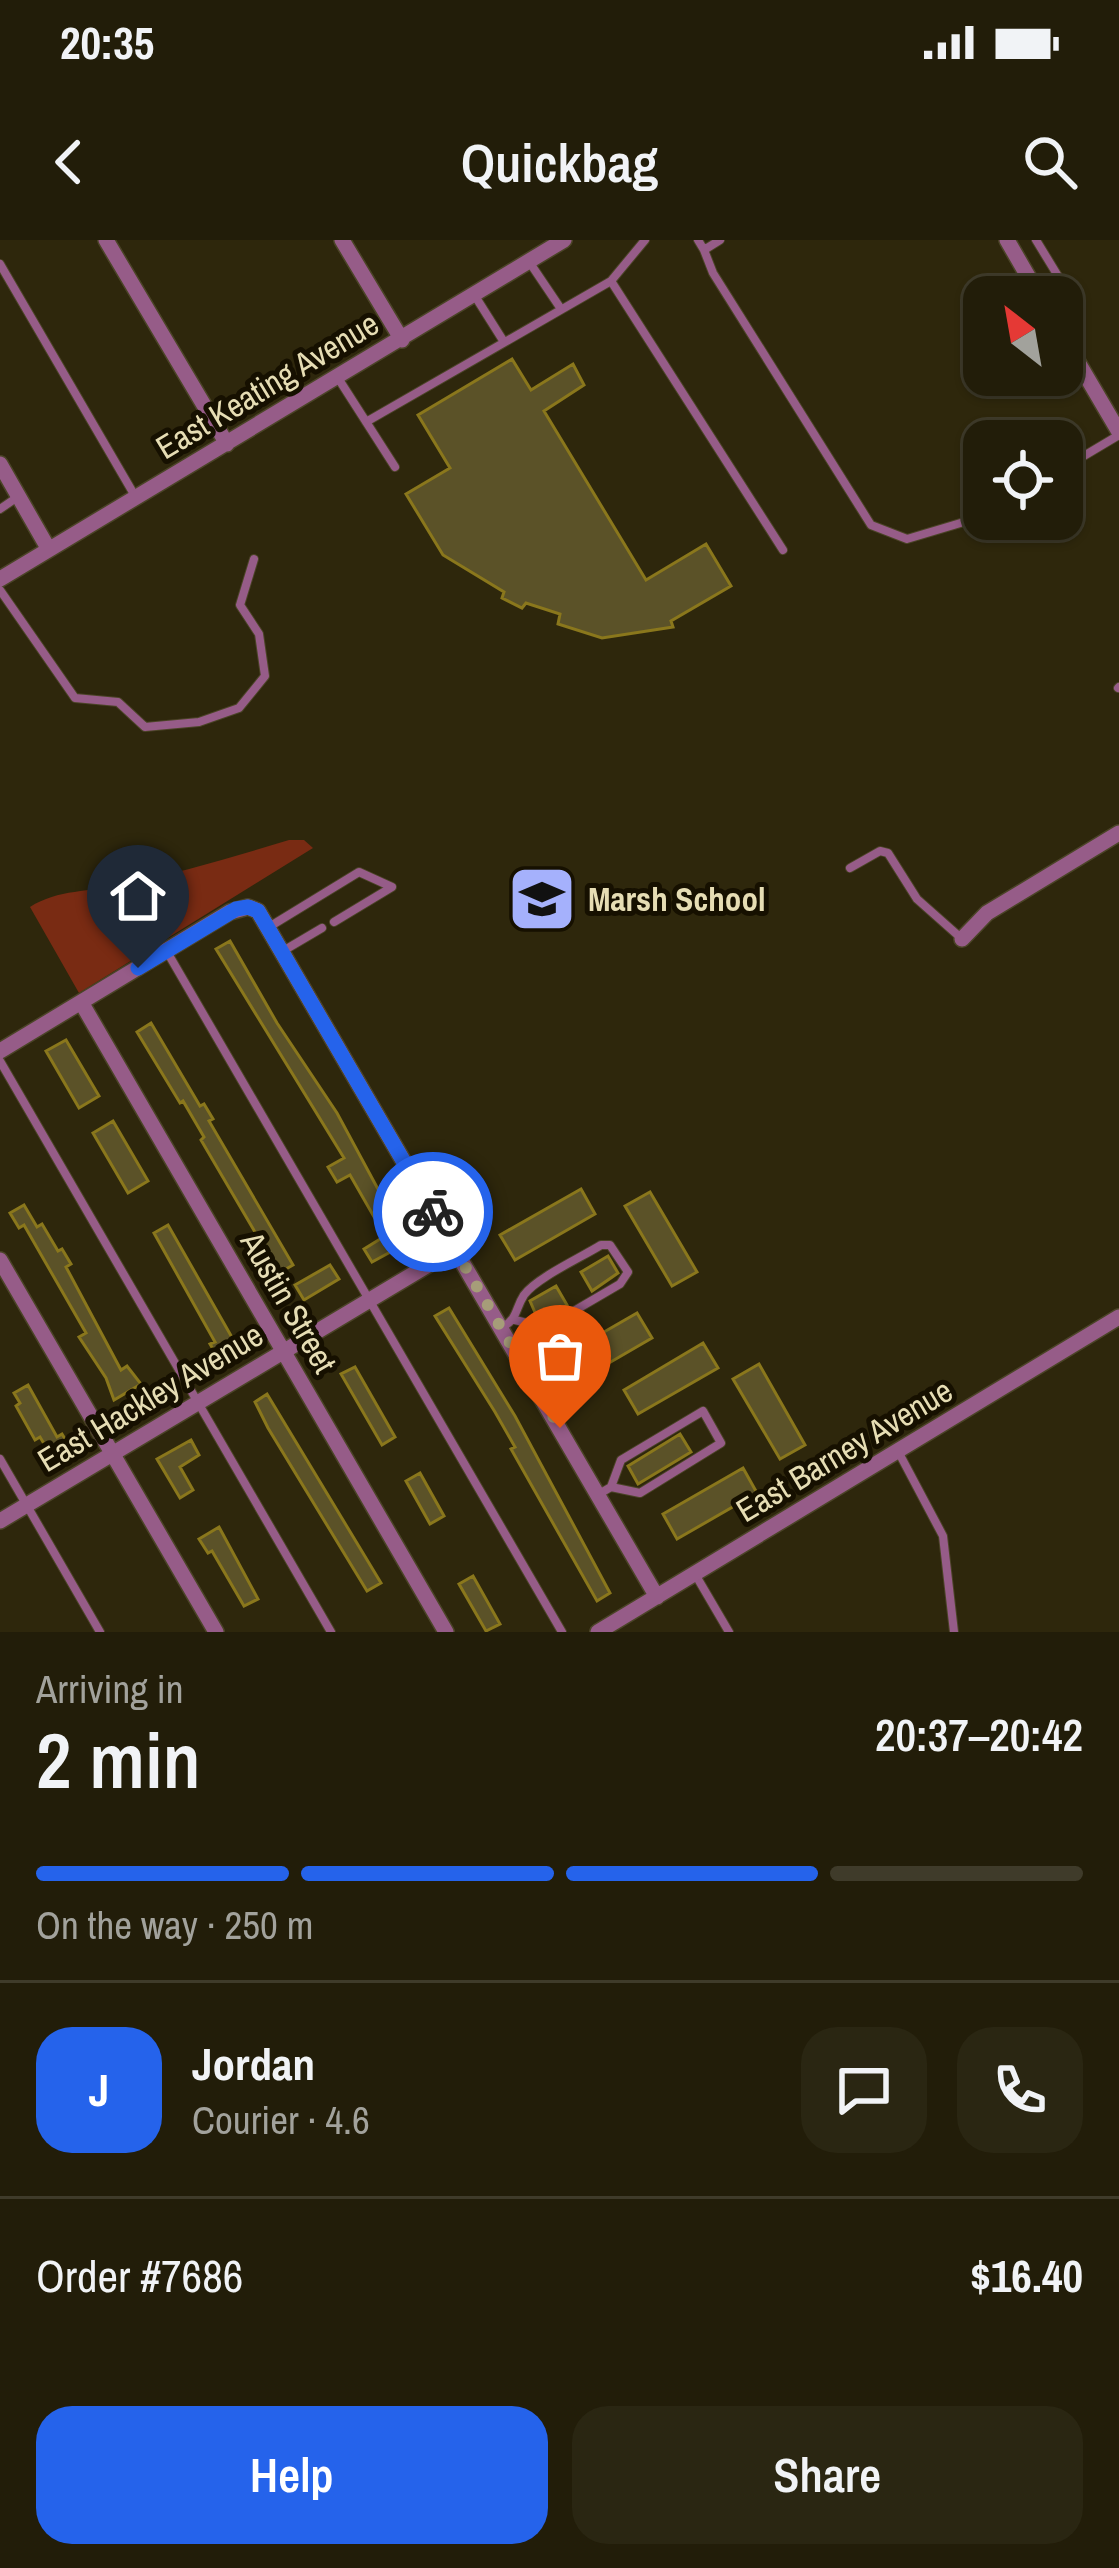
<!DOCTYPE html>
<html lang="en">
<head>
<meta charset="utf-8">
<style>
	:root { --surface:#221d09; --page:#2a2612; --text:#f1f3f6; --muted:#a2a29c; --line:#3f3b2a; --accent:#2563eb }
	body { margin:0; font-family:"Archivo Narrow",sans-serif; background:var(--page); color:var(--text); height:100vh; display:flex; flex-direction:column; font-size:45px; white-space:nowrap }
	* { box-sizing:border-box; margin:0 }
	p { font-size:39px; color:var(--muted) }
	.icon { flex:none; width:66px; height:66px; fill:none; stroke:currentColor; stroke-width:2; stroke-linecap:round; stroke-linejoin:round }
	.map { position:relative; height:1392px; overflow:hidden }
	.sheet { display:flex; flex-direction:column; background:var(--surface); flex:1 }
	.sheet>* { flex:none }
	.needle { width:78px; rotate:329deg }
	.controls { position:absolute; left:963px; top:36px; display:grid; gap:24px }
	.controls a { display:grid; place-items:center; width:120px; height:120px; border-radius:24px; background:var(--surface); box-shadow:0 3px 9px #0004,0 0 0 3px var(--line); font-size:60px }
	.pin { position:absolute; display:grid; place-items:center; width:102px; height:102px; color:#fff; margin:-123px -51px; border-radius:50% 50% 50% 0; rotate:-45deg; box-shadow:0 0 12px #0007 }
	.pin .icon { rotate:45deg }
	.courier { position:absolute; display:grid; place-items:center; width:120px; height:120px; margin:-60px; border:9px solid #2563eb; border-radius:50%; background:#fff; color:#222; box-shadow:0 3px 15px #0007 }
	.overview em { font-style:normal; font-weight:600 }
	.overview div { display:flex; flex-direction:column-reverse }
	.overview { display:flex; align-items:center; justify-content:space-between; height:204px; padding:0 36px }
	h1 { font-size:78px; font-weight:600; line-height:90px }
	.bar { display:grid; grid-template-columns:repeat(4,1fr); gap:18px 12px; align-content:center; height:144px; padding:0 36px }
	.bar i { height:15px; border-radius:9px; background:var(--line) }
	.bar .current { background:var(--accent) }
	.bar p { grid-column:span 4 }
	.line { display:flex; align-items:center; gap:30px; padding:0 36px; border-top:3px solid var(--line) }
	.line div { flex:1 }
	.round { display:grid; place-items:center; flex:none; width:126px; height:126px; border-radius:36px; background:var(--page) }
	.action { display:flex; gap:24px; margin-top:auto; padding:24px 36px }
	.action a { flex:1; height:138px; border-radius:36px; background:var(--accent); color:#fff; font-size:48px; font-weight:600; line-height:138px; text-align:center }
	.action a+a { background:var(--page); color:var(--text) }
	.status { display:flex; justify-content:space-between; align-items:center; height:84px; padding:0 60px; background:var(--surface); direction:ltr }
	.status svg { height:33px; fill:currentColor }
	header { display:flex; justify-content:space-between; align-items:center; height:156px; padding:0 36px; background:var(--surface); font-size:54px; font-weight:600 }
	.map>svg:first-child { display:block }
	.green { fill:#792b13 }
	.building { fill:#5b5228; stroke:#8a771c; stroke-width:3 }
	.lines { fill:none; stroke-linecap:round; stroke-linejoin:round }
	.service-casing { stroke:#4b4427; stroke-width:10 }
	.minor-casing { stroke:#4b4427; stroke-width:18 }
	.service { stroke:#965c88; stroke-width:8 }
	.minor { stroke:#965c88; stroke-width:15 }
	.done { stroke:#a69d79; stroke-width:12; stroke-dasharray:0 21.6 }
	.route { stroke:#2563eb; stroke-width:15 }
	.labels { text-anchor:middle; dominant-baseline:central; stroke-width:10; stroke-linejoin:round; paint-order:stroke }
	.street-label { font-size:33px; fill:#e6ddb4; stroke:#161000 }
	.poi-label { font-size:33px; font-weight:bold; fill:#e6ddb4; stroke:#161000; text-anchor:start }
</style>
</head>
<body>
<div class="status"><b>20:35</b><svg viewBox="0 0 49 12"><path d="M0 12V9h3v3zM5 12V6h3v6zM10 12V3h3v9zM15 12V0h3v12zM26 1h20v11H26zM47 4h2v5h-2z"/></svg></div>
<header><svg class="icon" aria-label="back" viewBox="0 0 24 24"><path d="M15 5l-7 7 7 7"/></svg>Quickbag<svg class="icon" aria-label="search" viewBox="0 0 24 24"><circle cx="10" cy="10" r="6"/><path d="M15 15l6 6"/></svg></header>
<div class="map">
<svg width="1119" height="1392" viewBox="0 0 1119 1392">
	<rect width="100%" height="100%" fill="#2e270c"/>
	<path class="green" d="M289,600H304L313,608L79,753L30,667C58,649 90,652 122,645C178,633 233,617 289,600Z"/>
	<path class="building" d="M512,119L531,150L573,124L584,145L544,171L646,340L706,304L731,346L671,381L673,387L602,398L558,384L560,374L526,363L522,368L502,358L504,352L443,315L406,254L450,228L418,175Z
		M230,701L277,783L337,873L407,1003L372,1022L364,1009L385,996L350,935L337,942L328,927L344,918L216,709Z
		M151,783L200,866L204,864L213,879L209,881L293,1025L279,1033L201,900L204,897L183,861L180,863L137,792Z
		M66,800L99,856L79,868L46,811Z
		M113,881L148,941L128,953L93,893Z
		M581,949L595,974L515,1020L500,995Z
		M650,952L697,1032L672,1046L625,966Z
		M24,965L37,987L42,984L58,1011L62,1009L71,1024L66,1027L121,1130L127,1126L141,1144L114,1160L106,1138L79,1097L86,1093L24,985L19,988L10,973Z
		M168,985L238,1108L219,1119L210,1104L215,1102L154,993Z
		M608,1016L618,1033L592,1051L581,1032Z
		M330,1025L339,1039L304,1060L295,1045Z
		M556,1046L567,1065L547,1077H537L530,1061Z
		M449,1068L515,1176L610,1353L597,1361L511,1209L515,1207L495,1172L435,1076Z
		M637,1073L652,1098L571,1145L557,1119Z
		M703,1103L718,1128L638,1174L624,1150Z
		M759,1124L805,1205L780,1219L733,1139Z
		M355,1127L395,1197L382,1205L341,1134Z
		M28,1145L57,1197L62,1194L70,1207L52,1217L40,1197L35,1200L16,1166L20,1163L14,1153Z
		M267,1154L381,1343L367,1351L268,1188L255,1162Z
		M680,1194L691,1212L638,1244L628,1226Z
		M191,1200L199,1215L180,1227L193,1250L180,1258L157,1219Z
		M743,1228L757,1253L677,1299L663,1274Z
		M420,1233L444,1276L430,1284L406,1241Z
		M219,1287L258,1359L244,1366L212,1311L208,1313L199,1299Z
		M473,1336L500,1384L486,1391L459,1344Z"/>
	<g class="lines">
		<defs>
			<path id="service" d="M698,0L704,10L720,0
				M1036,0L1058,36L1037,52
				M704,10L713,33L871,285L907,299L984,276
				M530,23L561,69
				M0,24L135,256
				M611,41L645,0
				M475,56L504,102
				M338,138L395,227
				M366,182L611,41L783,310
				M1062,229L1119,195
				M0,269L19,256
				M0,350L75,458L118,462L145,487L199,482L239,468L265,436L259,394L240,365L254,319
				M1118,448L1119,447
				M850,628L880,611L888,613L917,659L961,698
				M269,687L359,632L392,647L334,682
				M166,710L562,1392
				M283,711L322,688
				M0,821L331,1392
				M503,1087C518,1078 515,1069 524,1055C536,1038 582,1017 601,1005H610L628,1032L620,1044L550,1085L543,1087L515,1080
				M899,1213L943,1296L954,1392
				M0,1219L100,1392
				M599,1254L611,1247L621,1220L703,1171L721,1203L640,1253L611,1247
				M695,1334L729,1392"/>
			<path id="minor" d="M106,0L227,204
				M342,0L402,100
				M1007,0L1040,57
				M1062,95L1119,192
				M0,224L48,308
				M0,339L564,0
				M962,699L987,673L1119,593
				M81,762L446,1392
				M0,811L230,672L248,667L258,671L657,1357
				M0,1020L216,1392
				M0,1281L455,1009
				M598,1392L1119,1077"/>
		</defs>
		<use href="#service" class="service-casing"/>
		<use href="#minor" class="minor-casing"/>
		<use href="#service" class="service"/>
		<use href="#minor" class="minor"/>
	</g>
	<g class="lines">
		<path class="done" d="M433,972L560,1188"/>
		<path class="route" d="M138,728L236,669L248,667L258,671L433,972"/>
	</g>
	<defs>
		<symbol id="school-square" viewBox="-11 -11 22 22"><rect x="-9" y="-9" width="18" height="18" rx="4" fill="#a5b1fc" stroke="#161000"/><path d="M0-5L7-2L0 1L-7-2ZM-4 1L0 2.5L4 1V4Q0 6-4 4Z" fill="#111"/></symbol>
	</defs>
	<g fill-rule="evenodd">
		<use href="#school-square" x="504" y="621" width="76" height="76"/>
	</g>
	<g class="labels">
		<g class="street-label">
			<text transform="translate(267 145) rotate(-31)">East Keating Avenue</text>
			<text transform="translate(289 1062) rotate(60)">Austin Street</text>
			<text transform="translate(150 1157) rotate(-31)">East Hackley Avenue</text>
			<text transform="translate(844 1210) rotate(-31)">East Barney Avenue</text>
		</g>
		<g class="poi-label">
			<text x="588" y="659">Marsh School</text>
		</g>
	</g>
</svg>
<div class="controls">
<a><svg class="needle" viewBox="-14 -14 28 28"><path d="M0-13l5 13h-10z" fill="#e53935"/><path d="M0 13l5-13h-10z" fill="#a2a29c"/></svg></a>
<a><svg class="icon" aria-label="locate" viewBox="0 0 24 24"><circle cx="12" cy="12" r="6"/><path d="M12 2v4M12 18v4M2 12h4M18 12h4"/></svg></a>
</div>
<div class="pin" style="left:560px;top:1188px;background:#ea580c"><svg class="icon" aria-label="bag" viewBox="0 0 24 24"><path d="M5 8h14l-1 12H6zM9 8a3 3 0 0 1 6 0"/></svg></div>
<div class="pin" style="left:138px;top:728px;background:#1f2937"><svg class="icon" aria-label="home" viewBox="0 0 24 24"><path d="M3 11l9-7 9 7M6 9v11h12V9"/></svg></div>
<div class="courier" style="left:433px;top:972px"><svg class="icon" aria-label="bike" viewBox="0 0 24 24"><circle cx="6" cy="16" r="4"/><circle cx="18" cy="16" r="4"/><path d="M6 16l4-8h5l3 8M10 8l3 8H6M13 5h3"/></svg></div>
</div>
<section class="sheet">
<div class="overview"><div><h1>2 min</h1><p>Arriving in</p></div><em>20:37–20:42</em></div>
<div class="bar"><i class="current"></i><i class="current"></i><i class="current"></i><i></i><p>On the way · 250 m</p></div>
<div class="line" style="height:216px"><b class="round" style="background:var(--accent);color:#fff">J</b><div><b>Jordan</b><p>Courier · 4.6</p></div><a class="round"><svg class="icon" aria-label="chat" viewBox="0 0 24 24"><path d="M4 5h16v11H9l-5 4z"/></svg></a><a class="round"><svg class="icon" aria-label="phone" viewBox="0 0 24 24"><path d="M5 4h4l2 5-3 2q2 4 5 5l2-3 5 2v4C11 20 4 13 5 4z"/></svg></a></div>
<div class="line" style="height:156px"><div>Order #7686</div><b>$16.40</b></div>
<div class="action"><a>Help</a><a>Share</a></div>
</section>
</body>
</html>
